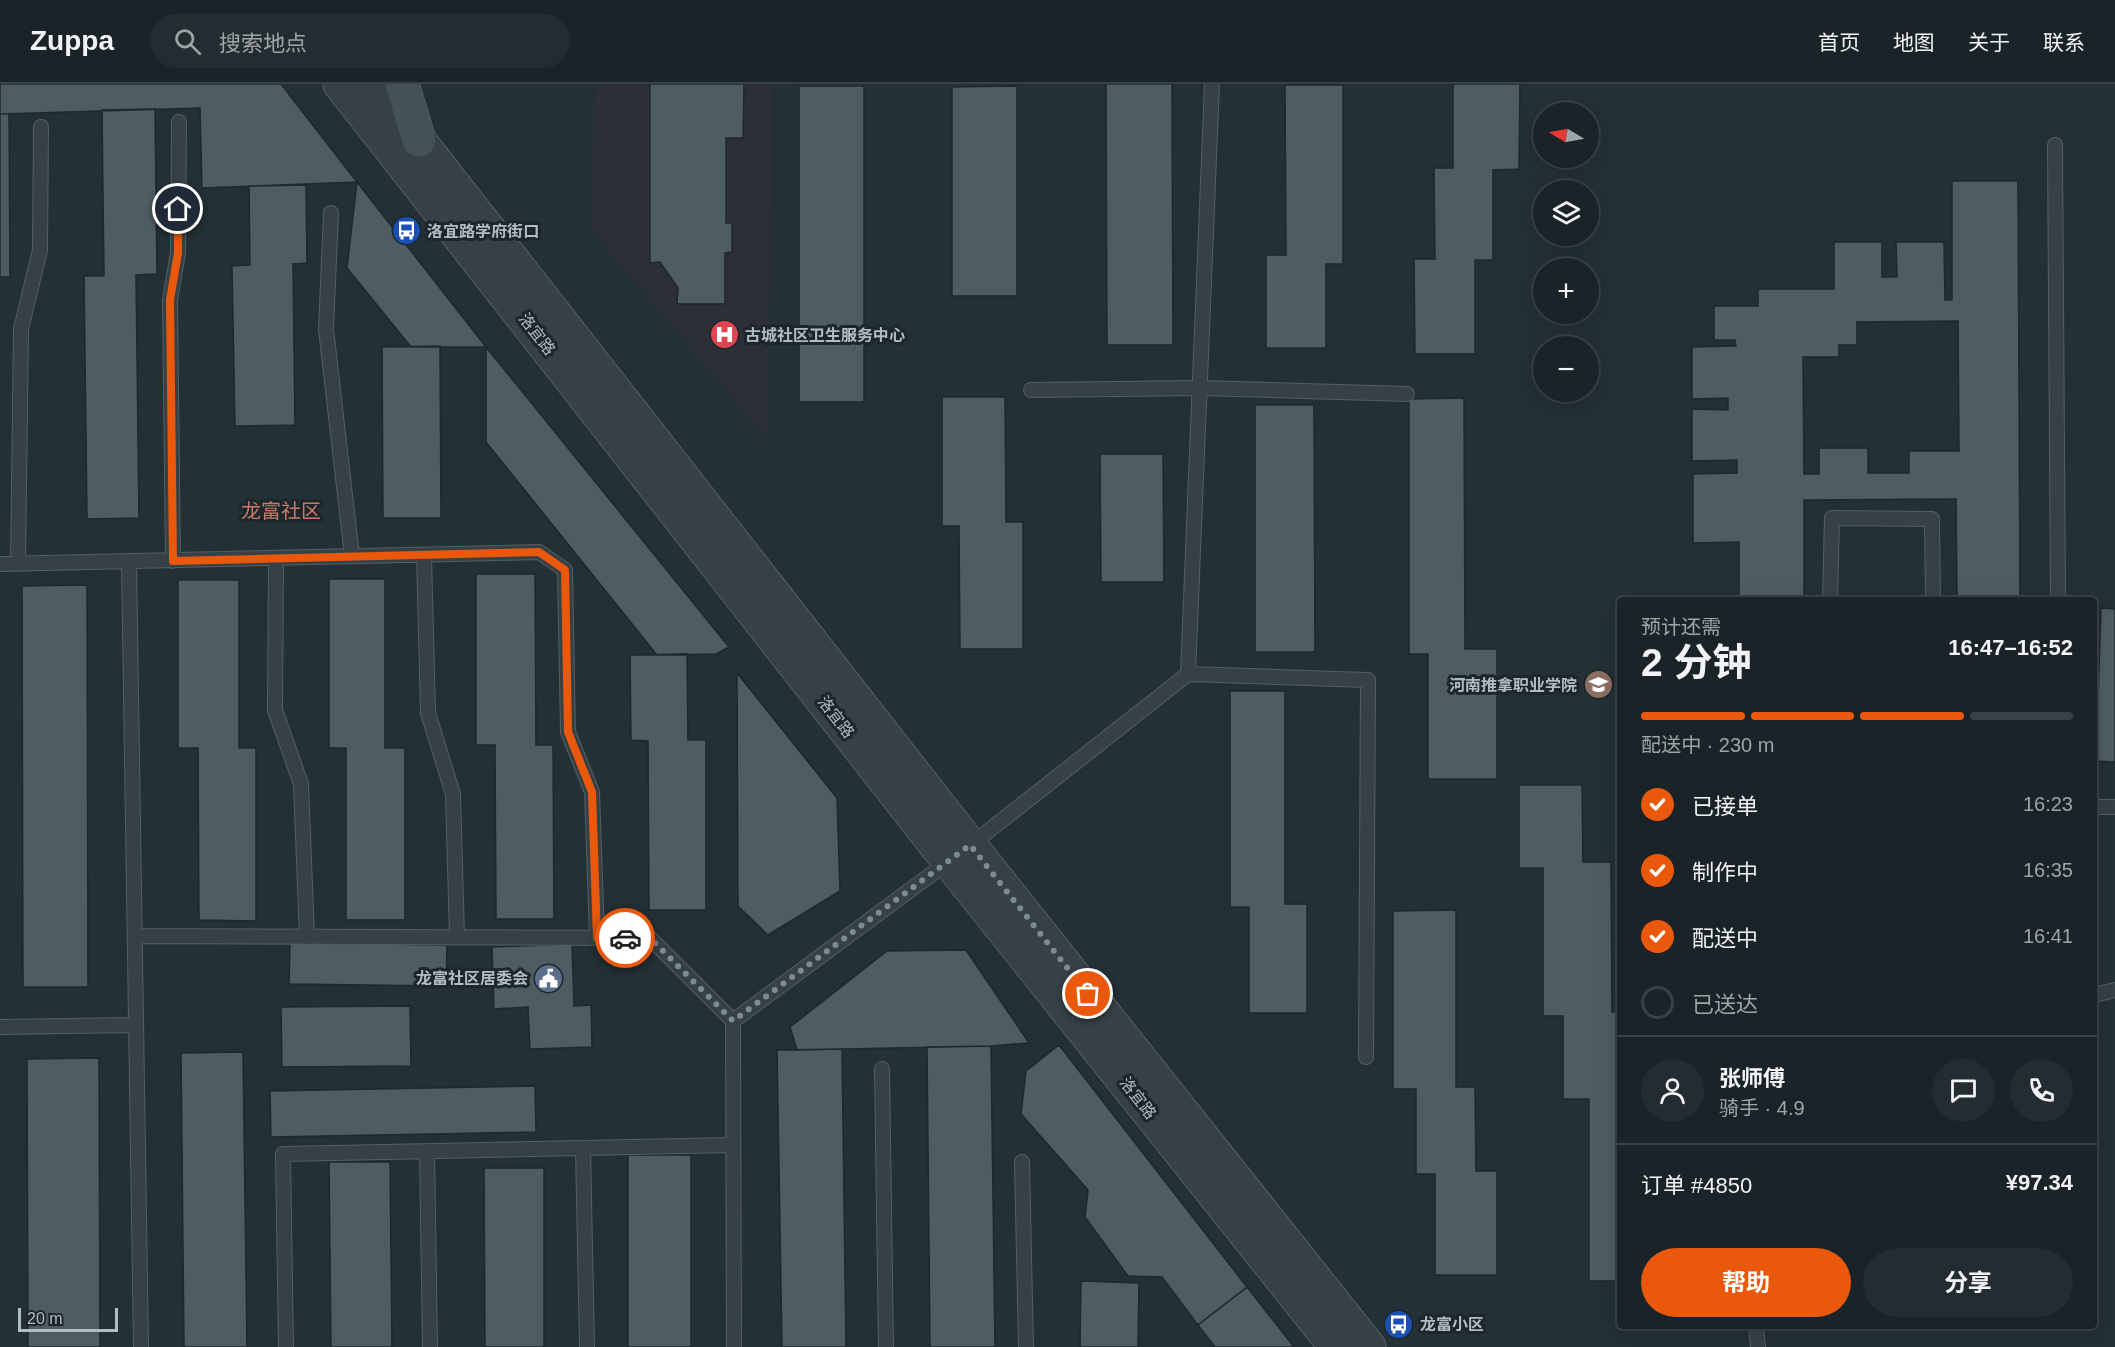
<!DOCTYPE html>
<html lang="zh">
<head>
<meta charset="utf-8">
<style>
	:root { --surface:#1a2428; --page:#232c30; --text:#f1f3f6; --muted:#9fa4a8; --line:#384145; --accent:#ea580c }
	body { margin:0; font-family:Helvetica,"Noto Sans SC",sans-serif; background:var(--page); color:var(--text); height:100vh; display:flex; flex-direction:column; font-size:22px; white-space:nowrap }
	* { box-sizing:border-box; margin:0 }
	p { font-size:20px; color:var(--muted) }
	.icon { flex:none; width:33px; height:33px; fill:none; stroke:currentColor; stroke-width:2; stroke-linecap:round; stroke-linejoin:round }
	.map { position:relative; flex:1; overflow:hidden }
	.side { position:absolute; left:1617px; top:513px; width:480px; height:732px; display:flex; flex-direction:column; background:var(--surface); border-radius:6px; box-shadow:0 6px 24px #0002,0 0 0 2px var(--line) }
	.side>* { flex:none }
	.needle { width:39px; rotate:280deg }
	.tools { position:absolute; left:1533px; top:18px; display:grid; gap:12px }
	.tools a { display:grid; place-items:center; width:66px; height:66px; border-radius:50%; background:var(--surface); box-shadow:0 6px 24px #0002,0 0 0 2px var(--line); font-size:30px }
	.scale { position:absolute; left:18px; bottom:15px; width:100px; box-sizing:border-box; padding-left:6px; border:3px solid #b1bcc3; border-top:0; font-size:16px; line-height:21px; white-space:nowrap; color:#b1bcc3; -webkit-text-stroke:4px #1c262b; paint-order:stroke }
	.pin { position:absolute; display:grid; place-items:center; width:51px; height:51px; color:#fff; margin:-26px; border:3px solid #fff; border-radius:50%; box-shadow:0 2px 6px #0007 }
	.courier { position:absolute; display:grid; place-items:center; width:60px; height:60px; margin:-30px; border:4px solid #ea580c; border-radius:50%; background:#fff; color:#222; box-shadow:0 2px 8px #0007 }
	.head em { font-style:normal; font-weight:700 }
	.head div { display:flex; flex-direction:column-reverse }
	.head { display:flex; align-items:center; justify-content:space-between; height:102px; padding:0 24px }
	h1 { font-size:39px; font-weight:700; line-height:45px }
	.bar { display:grid; grid-template-columns:repeat(4,1fr); gap:9px 6px; align-content:center; height:72px; padding:0 24px }
	.bar i { height:8px; border-radius:4px; background:var(--line) }
	.bar .active { background:var(--accent) }
	.bar p { grid-column:span 4 }
	.line { display:flex; align-items:center; gap:15px; padding:0 24px; border-top:2px solid var(--line) }
	.line div { flex:1 }
	.round { display:grid; place-items:center; flex:none; width:63px; height:63px; border-radius:32px; background:var(--page) }
	ol { padding:0 24px; list-style:none }
	li { display:flex; align-items:center; gap:18px; height:66px }
	li p { margin-inline-start:auto }
	li .icon { padding:6px; border-radius:50%; background:var(--accent); color:#fff; stroke-width:4 }
	li:last-child { color:var(--muted) }
	li i { width:33px; height:33px; border:3px solid var(--line); border-radius:50% }
	.button { display:flex; gap:12px; margin-top:auto; padding:12px 24px }
	.button a { flex:1; height:69px; border-radius:36px; background:var(--accent); color:#fff; font-size:24px; font-weight:700; line-height:69px; text-align:center }
	.button a+a { background:var(--page); color:var(--text) }
	header { display:flex; align-items:center; gap:36px; box-sizing:border-box; height:84px; padding:0 30px; background:var(--surface); border-bottom:2px solid var(--line) }
	header strong { font-size:28px }
	nav { display:flex; gap:33px; margin-inline-start:auto; font-size:21px }
	.search { width:420px; height:54px; background:var(--page); display:flex; align-items:center; gap:15px; box-sizing:border-box; padding:0 21px; border-radius:33px; color:var(--muted); font-size:22px }
	.map>svg:first-child { display:block }
	.medical { fill:#2d2f38 }
	.building { fill:#4e5d64; stroke:#1e282d; stroke-width:1.5; fill-rule:evenodd }
	.lines { fill:none; stroke-linecap:round; stroke-linejoin:round }
	.service-casing { stroke:#545f64; stroke-width:16 }
	.tertiary-casing { stroke:#545f64; stroke-width:35 }
	.secondary-casing { stroke:#545f64; stroke-width:35 }
	.service { stroke:#364147; stroke-width:14 }
	.tertiary { stroke:#364147; stroke-width:33 }
	.secondary { stroke:#455159; stroke-width:33 }
	.done { stroke:#7f8b92; stroke-width:6; stroke-dasharray:0 10.8 }
	.route { stroke:#ea580c; stroke-width:8 }
	.labels { text-anchor:middle; dominant-baseline:central; stroke-width:6; stroke-linejoin:round; paint-order:stroke }
	.poi-label { font-size:16px; font-weight:bold; fill:#b1bcc3; stroke:#1c262b; text-anchor:start }
	.street-label { font-size:16px; fill:#b1bcc3; stroke:#1c262b }
	.quarter-label { font-size:20px; fill:#c87a67; stroke:#1c262b }
</style>
</head>
<body>
<header>
<strong>Zuppa</strong>
<div class="search"><svg class="icon" aria-label="search" viewBox="0 0 24 24"><circle cx="10" cy="10" r="6"/><path d="M15 15l6 6"/></svg>搜索地点</div>
<nav><a>首页</a><a>地图</a><a>关于</a><a>联系</a></nav>
</header>
<div class="map">
<svg width="2115" height="1263" viewBox="0 0 2115 1263">
	<rect width="100%" height="100%" fill="#233036"/>
	<path class="medical" d="M595,0H773L767,355L591,146Z"/>
	<path class="building" d="M0,0H281L357,98L202,104L200,24L0,30Z
		M650,0H744L743,54H726V139H732V168L725,169V220H677L678,204L660,178L650,179Z
		M1106,0H1172L1173,261H1107Z
		M1453,0H1520L1519,85L1493,86V176H1475V270H1415L1414,175H1435L1434,84H1453Z
		M1285,1H1343V180H1326V264H1266V171H1286Z
		M799,2H864V318H799Z
		M1017,2V212H952V3Z
		M155,25L157,190L136,191L139,434L87,435L84,192H104L102,26Z
		M0,30H9L10,193H0Z
		M1952,97H2018L2020,516H1957L1956,415L1804,416V516H1739V458L1693,459V390L1737,389V376L1692,377V325L1728,326V314L1692,315V263L1736,262L1735,256H1714V222H1758V205H1834V158H1882V193H1897L1896,158H1944L1945,216H1952ZM1958,237L1959,367H1909V389H1868V364H1819V390H1804L1803,273H1839V261H1857V238Z
		M357,98L486,263H411L347,184Z
		M306,101L307,179L293,180L295,341L235,342L232,182L250,181L249,102Z
		M440,262L441,434H383L382,263Z
		M486,263L729,563L716,570L657,571L486,358Z
		M942,313H1005L1006,438H1023V565H960L959,442H942Z
		M1464,314L1465,565H1497V695H1428V570H1409V315Z
		M1255,321H1314L1315,568H1255Z
		M1100,370H1163L1164,498H1101Z
		M476,490H535L536,661H553L554,835H496L495,661H476Z
		M329,495H385V664H405V836H346V664H329Z
		M178,496H239V664H256V837L199,836L198,664H178Z
		M87,501L88,903H23L22,502Z
		M2101,524L2115,525V678L2096,677Z
		M687,570L688,656H706V826H649L648,657L631,656L630,571Z
		M737,589L837,714L840,807L768,851L738,822Z
		M1230,607H1285V820H1307V929H1249V823H1230Z
		M1519,701H1582L1583,778H1611L1612,928H1620V1197H1589V1015H1563V932H1543V784H1519Z
		M1456,826V1003H1475L1476,1087H1497V1191H1435V1090H1416V1005H1393V827Z
		M290,859L447,861L446,902L289,900Z
		M572,860L574,922L591,921L592,963L530,965L528,923L494,925L492,863Z
		M966,866L1029,959L991,962L797,966L790,943L887,867Z
		M410,922L411,982L282,983L281,923Z
		M1059,961L1247,1203L1198,1241L1162,1193L1128,1192L1085,1133L1088,1106L1021,1030L1026,987Z
		M991,962L995,1263H930L927,963Z
		M842,965L846,1263H782L777,966Z
		M243,968L247,1263H184L181,969Z
		M99,974L100,1263H28L27,975Z
		M535,1002L536,1048L271,1053L270,1007Z
		M628,1071H691V1263H628Z
		M329,1078H390L392,1263H331Z
		M484,1084H544V1263H485Z
		M1081,1197L1139,1199L1138,1263H1080Z
		M1247,1203L1294,1263H1215L1198,1241Z"/>
	<g class="lines">
		<defs>
			<path id="service" d="M2055,61L2058,516
				M331,129L326,245L352,472
				M1031,306L1200,304L1407,310
				M424,471L428,629L453,710L457,853
				M276,474L275,626L301,700L307,853
				M173,477L170,216L178,169L179,38
				M129,478L141,1263
				M0,480L539,468L565,486L568,648L592,708L597,853
				M18,480L21,245L40,166L41,43
				M1830,516L1832,434L1932,435L1933,516
				M1188,590L1368,596L1366,973
				M2094,723H2115
				M968,763L1188,590L1212,0
				M135,852L650,854L733,937L734,1263
				M2094,911L2115,906
				M733,937L948,778
				M0,943L136,941
				M882,985L886,1263
				M583,1064L587,1263
				M427,1067L430,1263
				M1022,1078L1026,1263
				M1756,1242L1758,1263
				M286,1263L283,1070L733,1061"/>
			<path id="tertiary" d="M340,0L938,764L1336,1263
				M375,0L970,761L1369,1263"/>
			<path id="secondary" d="M402,0L419,56"/>
		</defs>
		<use href="#service" class="service-casing"/>
		<use href="#tertiary" class="tertiary-casing"/>
		<use href="#secondary" class="secondary-casing"/>
		<use href="#service" class="service"/>
		<use href="#tertiary" class="tertiary"/>
		<use href="#secondary" class="secondary"/>
	</g>
	<g class="lines">
		<path class="done" d="M625,854H650L733,937L970,761L1088,910"/>
		<path class="route" d="M178,125V169L170,216L173,477L539,468L565,486L568,648L592,708L597,854H625"/>
	</g>
	<defs>
		<symbol id="bus-disc" viewBox="-11 -11 22 22"><circle r="9.5" fill="#1a4fb4" stroke="#1c262b"/><path d="M-5-6H5V4H4V6H2V4H-2V6H-4V4H-5ZM-3.5-4V0h7V-4ZM-3.5 1.2v1.5H-2V1.2ZM2 1.2v1.5H3.5V1.2Z" fill="#fff"/></symbol>
		<symbol id="hospital-disc" viewBox="-11 -11 22 22"><circle r="9.5" fill="#e0444e" stroke="#1c262b"/><path d="M-5-5h3v3.5h4V-5h3V5h-3V1.5h-4V5h-3Z" fill="#fff"/></symbol>
		<symbol id="university-disc" viewBox="-11 -11 22 22"><circle r="9.5" fill="#8d6e63" stroke="#1c262b"/><path d="M0-5L7-2L0 1L-7-2ZM-4 1L0 2.5L4 1V4Q0 6-4 4Z" fill="#fff"/></symbol>
		<symbol id="civic-disc" viewBox="-11 -11 22 22"><circle r="9.5" fill="#5c6f8a" stroke="#1c262b"/><path d="M-.6-6.5H3V-4.5H.6V-3L4-1V1h2V6H-6V1h2V-1L-.6-3ZM-1.2 2.5V6h2.4V2.5Z" fill="#fff"/></symbol>
	</defs>
	<g fill-rule="evenodd">
		<use href="#bus-disc" x="390" y="130" width="33" height="33"/>
		<use href="#hospital-disc" x="708" y="234" width="33" height="33"/>
		<use href="#university-disc" x="1582" y="584" width="33" height="33"/>
		<use href="#civic-disc" x="532" y="878" width="33" height="33"/>
		<use href="#bus-disc" x="1382" y="1224" width="33" height="33"/>
	</g>
	<g class="labels">
		<g class="poi-label">
			<text x="427" y="147">洛宜路学府街口</text>
			<text x="745" y="251">古城社区卫生服务中心</text>
			<text x="1577" y="601" text-anchor="end">河南推拿职业学院</text>
			<text x="528" y="894" text-anchor="end">龙富社区居委会</text>
			<text x="1420" y="1240">龙富小区</text>
		</g>
		<g class="street-label">
			<text transform="translate(537 250) rotate(52)">洛宜路</text>
			<text transform="translate(836 633) rotate(52)">洛宜路</text>
			<text transform="translate(1138 1014) rotate(52)">洛宜路</text>
		</g>
		<g class="quarter-label">
			<text x="281" y="427">龙富社区</text>
		</g>
	</g>
</svg>
<div class="tools">
<a><svg class="needle" viewBox="-14 -14 28 28"><path d="M0-13l5 13h-10z" fill="#e53935"/><path d="M0 13l5-13h-10z" fill="#9fa4a8"/></svg></a>
<a><svg class="icon" aria-label="layers" viewBox="0 0 24 24"><path d="M12 4l9 5-9 5-9-5zM3 14l9 5 9-5"/></svg></a>
<a>+</a>
<a>−</a>
</div>
<div class="scale">20 m</div>
<div class="pin" style="left:1088px;top:910px;background:#ea580c"><svg class="icon" aria-label="bag" viewBox="0 0 24 24"><path d="M5 8h14l-1 12H6zM9 8a3 3 0 0 1 6 0"/></svg></div>
<div class="pin" style="left:178px;top:125px;background:#1f2937"><svg class="icon" aria-label="home" viewBox="0 0 24 24"><path d="M3 11l9-7 9 7M6 9v11h12V9"/></svg></div>
<div class="courier" style="left:625px;top:854px"><svg class="icon" aria-label="car" viewBox="0 0 24 24"><path d="M5 17H2v-5l4-1 3-4h7l3 4 3 1v5h-3M9 17h6M6 11h13"/><circle cx="7" cy="17" r="2"/><circle cx="17" cy="17" r="2"/></svg></div>
<section class="side">
<div class="head"><div><h1>2 分钟</h1><p>预计还需</p></div><em>16:47–16:52</em></div>
<div class="bar"><i class="active"></i><i class="active"></i><i class="active"></i><i></i><p>配送中 · 230 m</p></div>
<ol>
<li><svg class="icon" aria-label="check" viewBox="0 0 24 24"><path d="M5 12l5 5 9-10"/></svg>已接单<p>16:23</p></li>
<li><svg class="icon" aria-label="check" viewBox="0 0 24 24"><path d="M5 12l5 5 9-10"/></svg>制作中<p>16:35</p></li>
<li><svg class="icon" aria-label="check" viewBox="0 0 24 24"><path d="M5 12l5 5 9-10"/></svg>配送中<p>16:41</p></li>
<li><i></i>已送达</li>
</ol>
<div class="line" style="height:108px"><a class="round"><svg class="icon" aria-label="person" viewBox="0 0 24 24"><circle cx="12" cy="8" r="4"/><path d="M4 21q1-7 8-7t8 7"/></svg></a><div><b>张师傅</b><p>骑手 · 4.9</p></div><a class="round"><svg class="icon" aria-label="chat" viewBox="0 0 24 24"><path d="M4 5h16v11H9l-5 4z"/></svg></a><a class="round"><svg class="icon" aria-label="phone" viewBox="0 0 24 24"><path d="M5 4h4l2 5-3 2q2 4 5 5l2-3 5 2v4C11 20 4 13 5 4z"/></svg></a></div>
<div class="line" style="height:78px"><div>订单 #4850</div><b>¥97.34</b></div>
<div class="button"><a>帮助</a><a>分享</a></div>
</section>
</div>
</body>
</html>
